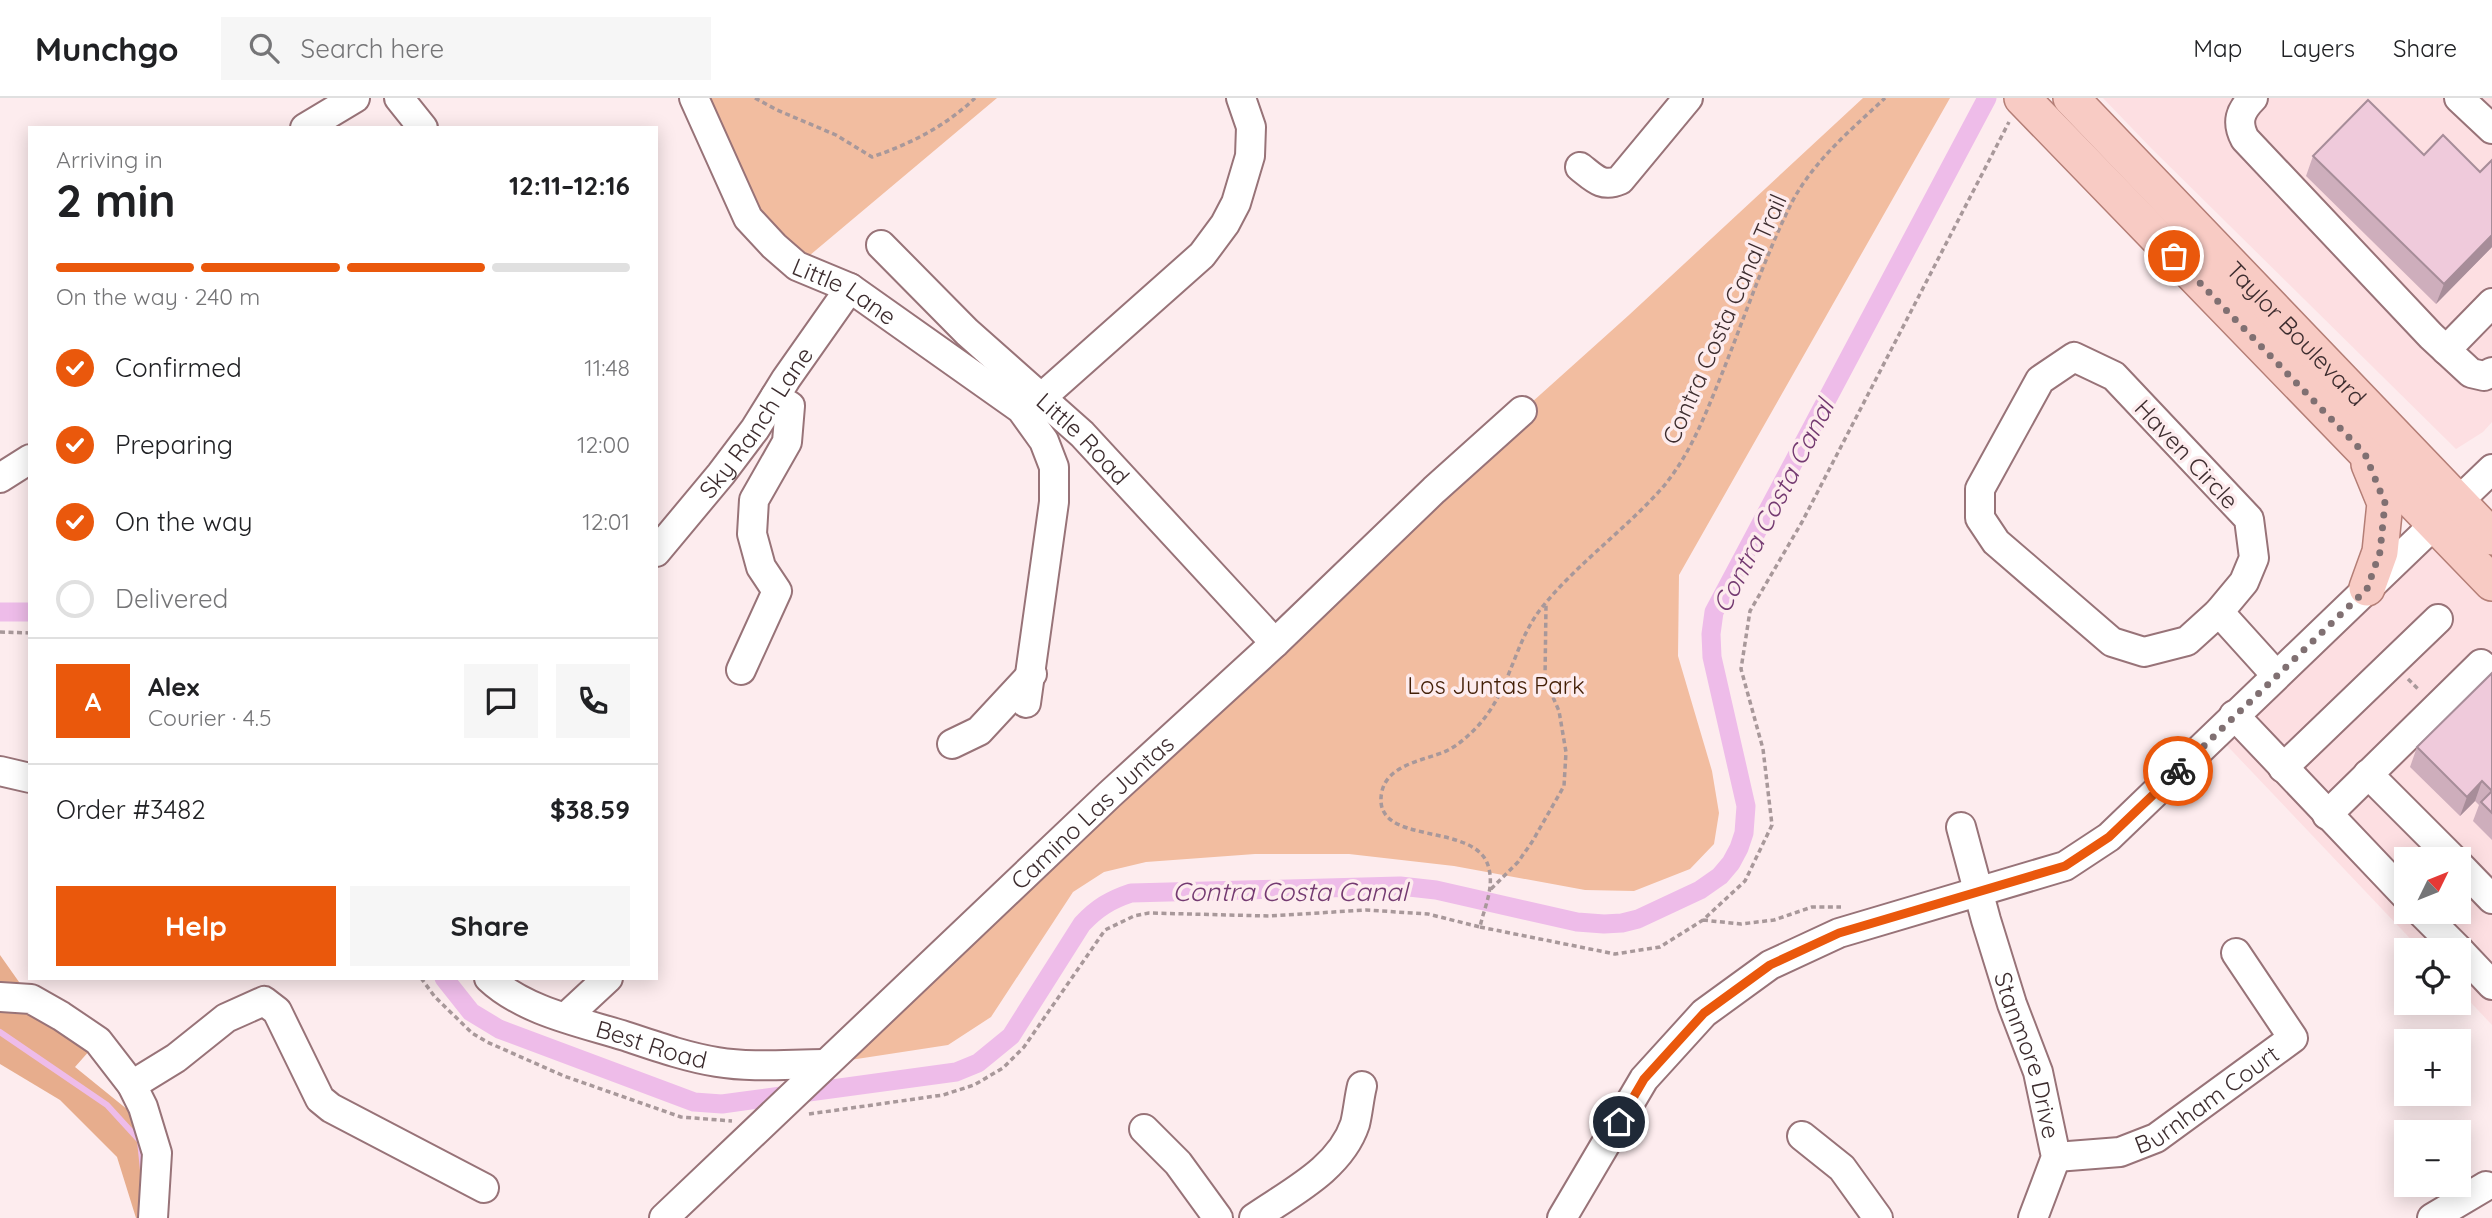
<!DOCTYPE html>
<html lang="en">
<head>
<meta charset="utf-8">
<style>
	:root { --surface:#fff; --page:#f6f6f6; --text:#202124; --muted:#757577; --line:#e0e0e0; --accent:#ea580c }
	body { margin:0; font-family:Quicksand,sans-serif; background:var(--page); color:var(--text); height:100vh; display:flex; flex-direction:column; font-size:26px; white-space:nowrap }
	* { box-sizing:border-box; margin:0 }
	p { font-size:23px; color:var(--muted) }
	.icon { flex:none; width:38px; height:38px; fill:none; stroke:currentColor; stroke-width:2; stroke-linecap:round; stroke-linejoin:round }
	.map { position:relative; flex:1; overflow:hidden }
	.side { position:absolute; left:28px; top:28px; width:630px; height:854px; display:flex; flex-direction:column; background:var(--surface); border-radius:0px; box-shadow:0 4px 18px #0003 }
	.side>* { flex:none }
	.needle { width:46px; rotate:47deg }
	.controls { position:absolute; left:2394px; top:749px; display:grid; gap:14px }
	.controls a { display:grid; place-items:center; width:77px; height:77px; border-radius:0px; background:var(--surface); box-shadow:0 4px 18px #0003; font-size:35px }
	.pin { position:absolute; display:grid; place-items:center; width:60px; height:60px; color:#fff; margin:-30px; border:4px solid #fff; border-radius:50%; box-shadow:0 2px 7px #0007 }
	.courier { position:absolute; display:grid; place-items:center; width:70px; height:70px; margin:-35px; border:5px solid #ea580c; border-radius:50%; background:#fff; color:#222; box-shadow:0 2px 9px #0007 }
	.head em { font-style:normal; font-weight:800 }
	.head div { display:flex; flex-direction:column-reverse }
	.head { display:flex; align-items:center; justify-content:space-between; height:119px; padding:0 28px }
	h1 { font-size:46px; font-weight:800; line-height:52px }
	.bar { display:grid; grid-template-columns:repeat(4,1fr); gap:10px 7px; align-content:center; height:84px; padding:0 28px }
	.bar i { height:9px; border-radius:5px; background:var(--line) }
	.bar .active { background:var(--accent) }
	.bar p { grid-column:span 4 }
	.line { display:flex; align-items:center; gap:18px; padding:0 28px; border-top:2px solid var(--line) }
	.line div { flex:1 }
	.round { display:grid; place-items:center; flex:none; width:74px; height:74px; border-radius:0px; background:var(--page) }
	ol { padding:0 28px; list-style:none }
	li { display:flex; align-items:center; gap:21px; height:77px }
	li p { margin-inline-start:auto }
	li .icon { padding:7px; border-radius:50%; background:var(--accent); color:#fff; stroke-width:4 }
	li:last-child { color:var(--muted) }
	li i { width:38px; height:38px; border:4px solid var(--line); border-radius:50% }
	.primary-button { display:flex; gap:14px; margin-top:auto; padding:14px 28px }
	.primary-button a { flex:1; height:80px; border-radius:0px; background:var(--accent); color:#fff; font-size:28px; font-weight:800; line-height:80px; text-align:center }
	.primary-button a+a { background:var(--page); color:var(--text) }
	header { display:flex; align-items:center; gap:42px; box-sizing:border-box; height:98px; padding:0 35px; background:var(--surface); border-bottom:2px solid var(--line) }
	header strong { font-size:33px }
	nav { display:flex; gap:38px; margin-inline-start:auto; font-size:24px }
	.search { width:490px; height:63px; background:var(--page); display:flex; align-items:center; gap:18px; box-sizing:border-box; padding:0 24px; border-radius:0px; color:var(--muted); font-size:26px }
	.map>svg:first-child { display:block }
	.built { fill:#fddfe2; fill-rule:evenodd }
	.green { fill:#f2bda0 }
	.forest { fill:#e7ad8d }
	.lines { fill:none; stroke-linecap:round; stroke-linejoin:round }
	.stream { stroke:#eebce9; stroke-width:6 }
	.canal { stroke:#eebce9; stroke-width:19 }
	.minor-casing { stroke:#987378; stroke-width:32 }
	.major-casing { stroke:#b47e76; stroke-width:38 }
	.path { stroke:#a8989a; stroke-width:3.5; stroke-dasharray:5 3.5; stroke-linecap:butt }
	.minor { stroke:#fff; stroke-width:28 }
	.major { stroke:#f8cbc4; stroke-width:35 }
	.wall { fill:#ceaebc }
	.shaded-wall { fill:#a78d99 }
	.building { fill:#efcadb; stroke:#a78d99; stroke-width:2 }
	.done { stroke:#807072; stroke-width:7; stroke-dasharray:0 12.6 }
	.route { stroke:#ea580c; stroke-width:9 }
	.labels { text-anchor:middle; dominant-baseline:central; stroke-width:7; stroke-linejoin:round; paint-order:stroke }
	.street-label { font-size:24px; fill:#3d2d2f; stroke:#fdecee }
	.park-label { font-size:24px; fill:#431f06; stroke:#fdecee }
	.water-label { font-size:26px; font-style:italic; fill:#743a71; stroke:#fdecee }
</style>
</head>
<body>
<header>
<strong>Munchgo</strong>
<div class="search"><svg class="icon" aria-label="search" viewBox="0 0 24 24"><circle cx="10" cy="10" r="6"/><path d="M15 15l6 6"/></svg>Search here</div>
<nav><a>Map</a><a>Layers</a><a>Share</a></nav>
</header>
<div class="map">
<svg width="2492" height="1120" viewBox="0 0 2492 1120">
	<rect width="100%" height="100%" fill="#fdecee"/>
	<path class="built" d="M2103,0H2492V324L2483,334L2456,351L2151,50Z
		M2435,427L2492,485V927L2459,892V852H2421L2216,636ZM2406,761H2459V814H2406Z"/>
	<path class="green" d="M694,0H997L797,168L774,148Z
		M1863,0H1950L1679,477L1678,558L1712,673L1719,715L1714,746L1690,771L1634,793L1585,792L1454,768L1349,756H1255L1146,764L1104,774L1073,794L991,919L948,947L824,966L1522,313L1629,217Z"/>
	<path class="forest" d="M0,857L31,901L98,943L75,969L149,1029L158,1120H136L117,1059L60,1002L0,966Z"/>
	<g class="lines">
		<path class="stream" d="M0,934L107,1007L140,1043L143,1072"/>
		<path class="canal" d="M0,514H30
			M444,880L471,914L499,931L694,1004L722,1006L956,974L978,965L1011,938L1082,826C1097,810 1110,802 1131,795L1400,788L1436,792L1577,824L1604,826L1622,825L1638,821L1700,792L1720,778L1731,765L1739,750L1744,735L1746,708L1712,559L1711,536L1714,514L1987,0"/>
		<defs>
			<g id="minor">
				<path d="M399,0L423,30"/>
				<path id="s1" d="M694,0L748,120L774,148L797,168L850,190L1021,311L1044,343L1054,369V404L1026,605"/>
				<path d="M2253,0C2240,13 2236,24 2245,41L2431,238L2471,275L2484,278L2492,274"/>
				<path d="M2459,0L2492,31"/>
				<path d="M305,30L355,0"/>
				<path d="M1580,69C1594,80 1602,90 1620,82L1688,0"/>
				<path id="s2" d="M881,147L967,234L1082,336L1275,545"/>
				<path d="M2446,252L2492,205"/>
				<path d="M2074,259L2114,278L2249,421L2254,460L2244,484L2219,514L2187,543L2144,554L2112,544L1996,444L1980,420V391L2040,282Z"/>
				<path d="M1041,300L1202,157L1225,126L1236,105L1250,58L1251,29L1241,0"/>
				<path d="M0,380L30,361"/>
				<path id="s3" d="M656,454L721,376L755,331L786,281L850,190"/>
				<path d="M2219,514L2276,577"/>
				<path d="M741,572L777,493L761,469L752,436L754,402L787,344L790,308L775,299"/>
				<path d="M2234,617L2406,798"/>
				<path d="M952,646L979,633L1032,576"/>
				<path d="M2283,670L2438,521"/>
				<path d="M0,673L30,680"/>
				<path d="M2368,676L2453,761"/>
				<path d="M2327,717L2481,566"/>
				<path id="s4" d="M1961,729L1986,822L2012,906L2038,974L2056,1059L2033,1120"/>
				<path d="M2459,767L2492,801"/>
				<path d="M2421,814L2459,852"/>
				<path d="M2459,852L2492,887"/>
				<path id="s5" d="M489,880C524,913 580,924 625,938C655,948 686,959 717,964C752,970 789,966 824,966"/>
				<path d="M0,899L31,901L61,918L98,943L132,987L143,1009L157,1055L153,1120"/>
				<path d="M566,919L608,880"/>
				<path d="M132,987L176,960L226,920L264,903L277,913L320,1001L331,1010L484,1090"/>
				<path d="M1144,1031L1178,1065L1218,1120"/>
				<path d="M1802,1038L1842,1070L1878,1120"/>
				<path id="s6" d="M2056,1059L2120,1054L2156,1040L2293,940L2236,855"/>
				<path id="s7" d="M664,1120L1109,697L1275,545L1434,392L1522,313"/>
				<path d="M1254,1120C1290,1095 1340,1071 1355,1026C1358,1014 1359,1000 1362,988"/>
				<path d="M1562,1120L1644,981L1704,915L1770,867L1839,835L2065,768L2109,739L2492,371"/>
				<path d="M2432,1120L2486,1088"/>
			</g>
			<g id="major">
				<path d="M2022,0L2492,485"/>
				<path id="s8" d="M2071,0L2492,439"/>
				<path d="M2367,490L2380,454L2385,405L2369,366"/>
			</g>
		</defs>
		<use href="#minor" class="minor-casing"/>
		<use href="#major" class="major-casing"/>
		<path class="path" d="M755,0L777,12L836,37L872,59C910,46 946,28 975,0
			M0,534L30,535
			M2408,581L2420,593
			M1491,791L1518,764L1532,744L1564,688L1566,654L1559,613L1545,581L1546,507
			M1703,822L1741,826L1774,822L1812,809H1841
			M1480,829L1615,856L1660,849L1703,822L1745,783L1772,727L1763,651L1741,571L1750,513L1802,424L2009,24
			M421,880L435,899L472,935L487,944L564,978L681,1019L732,1023
			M809,1016L943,997L974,987L1003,970L1024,949L1105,832L1134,818L1149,815L1269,818L1366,812L1428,816L1480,829C1484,810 1494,791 1489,771C1479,721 1369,751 1382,693C1388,667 1424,662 1444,654C1456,649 1466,640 1475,631C1512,593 1512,546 1543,508C1579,464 1626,431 1663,389C1689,358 1704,320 1719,283C1743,224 1763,163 1791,106C1813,63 1851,32 1885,0"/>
		<use href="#minor" class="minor"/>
		<use href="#major" class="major"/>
	</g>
	<path class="wall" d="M2313,58L2480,74L2492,62V149L2436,206L2306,78Z
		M2492,575V742L2473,723L2479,707L2475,703L2460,718L2410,669L2417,649Z"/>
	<path class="shaded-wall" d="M2492,137V149L2436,206L2444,186Z
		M2482,683L2475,703L2460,718L2467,699Z"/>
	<path class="building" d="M2368,2L2424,57L2443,37L2480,74L2492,62V137L2444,186L2313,58Z
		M2492,575V715L2481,704L2492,693L2482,683L2467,699L2417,649Z"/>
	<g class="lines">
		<path class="done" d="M2174,158L2365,356L2385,405L2380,454L2367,491L2178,673"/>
		<path class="route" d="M1619,1024L1644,981L1704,915L1770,867L1839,835L2065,768L2109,739L2178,673"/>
	</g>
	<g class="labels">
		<g class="street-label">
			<text stroke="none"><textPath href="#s1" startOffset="254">Little Lane</textPath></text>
			<text transform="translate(1724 221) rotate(-66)">Contra Costa Canal Trail</text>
			<text stroke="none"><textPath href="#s8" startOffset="326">Taylor Boulevard</textPath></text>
			<text stroke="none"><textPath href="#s3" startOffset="164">Sky Ranch Lane</textPath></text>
			<text stroke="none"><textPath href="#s2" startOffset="280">Little Road</textPath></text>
			<text transform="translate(2187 356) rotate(47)">Haven Circle</text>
			<text stroke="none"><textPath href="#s7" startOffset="590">Camino Las Juntas</textPath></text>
			<text stroke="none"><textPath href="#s5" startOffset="177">Best Road</textPath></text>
			<text stroke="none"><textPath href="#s4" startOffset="238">Stanmore Drive</textPath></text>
			<text stroke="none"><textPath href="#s6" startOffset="166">Burnham Court</textPath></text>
		</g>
		<g class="park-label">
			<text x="1496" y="587">Los Juntas Park</text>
		</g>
		<g class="water-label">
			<text transform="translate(1773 408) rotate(-63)">Contra Costa Canal</text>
			<text x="1290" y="793">Contra Costa Canal</text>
		</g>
	</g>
</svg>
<div class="controls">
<a><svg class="needle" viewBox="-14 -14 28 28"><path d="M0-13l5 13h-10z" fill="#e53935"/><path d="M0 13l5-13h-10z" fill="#757577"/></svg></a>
<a><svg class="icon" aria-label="locate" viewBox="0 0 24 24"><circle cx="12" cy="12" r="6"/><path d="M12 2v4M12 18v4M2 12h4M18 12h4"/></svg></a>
<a>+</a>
<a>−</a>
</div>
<div class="pin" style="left:2174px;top:158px;background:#ea580c"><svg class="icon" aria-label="bag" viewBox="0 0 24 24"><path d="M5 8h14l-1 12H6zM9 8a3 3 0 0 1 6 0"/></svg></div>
<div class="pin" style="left:1619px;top:1024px;background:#1f2937"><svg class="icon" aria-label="home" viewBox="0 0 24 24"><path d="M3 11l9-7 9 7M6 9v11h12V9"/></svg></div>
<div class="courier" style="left:2178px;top:673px"><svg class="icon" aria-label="bike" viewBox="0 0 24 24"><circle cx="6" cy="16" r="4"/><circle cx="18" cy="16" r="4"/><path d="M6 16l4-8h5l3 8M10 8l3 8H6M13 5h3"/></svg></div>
<section class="side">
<div class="head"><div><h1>2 min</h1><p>Arriving in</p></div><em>12:11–12:16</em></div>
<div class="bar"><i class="active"></i><i class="active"></i><i class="active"></i><i></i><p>On the way · 240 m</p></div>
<ol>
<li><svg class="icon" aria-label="check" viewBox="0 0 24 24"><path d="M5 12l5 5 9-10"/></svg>Confirmed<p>11:48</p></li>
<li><svg class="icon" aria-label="check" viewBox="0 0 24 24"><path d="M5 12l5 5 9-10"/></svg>Preparing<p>12:00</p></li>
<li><svg class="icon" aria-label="check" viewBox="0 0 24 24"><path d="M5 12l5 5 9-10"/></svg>On the way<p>12:01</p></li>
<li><i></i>Delivered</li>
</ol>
<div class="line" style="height:126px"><b class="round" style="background:var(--accent);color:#fff">A</b><div><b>Alex</b><p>Courier · 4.5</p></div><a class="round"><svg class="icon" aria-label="chat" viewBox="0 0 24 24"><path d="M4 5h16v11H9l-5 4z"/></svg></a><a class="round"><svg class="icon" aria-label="phone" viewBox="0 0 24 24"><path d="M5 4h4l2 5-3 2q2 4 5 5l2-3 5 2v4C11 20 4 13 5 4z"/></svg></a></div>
<div class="line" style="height:91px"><div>Order #3482</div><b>$38.59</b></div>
<div class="primary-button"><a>Help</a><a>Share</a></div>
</section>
</div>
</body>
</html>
